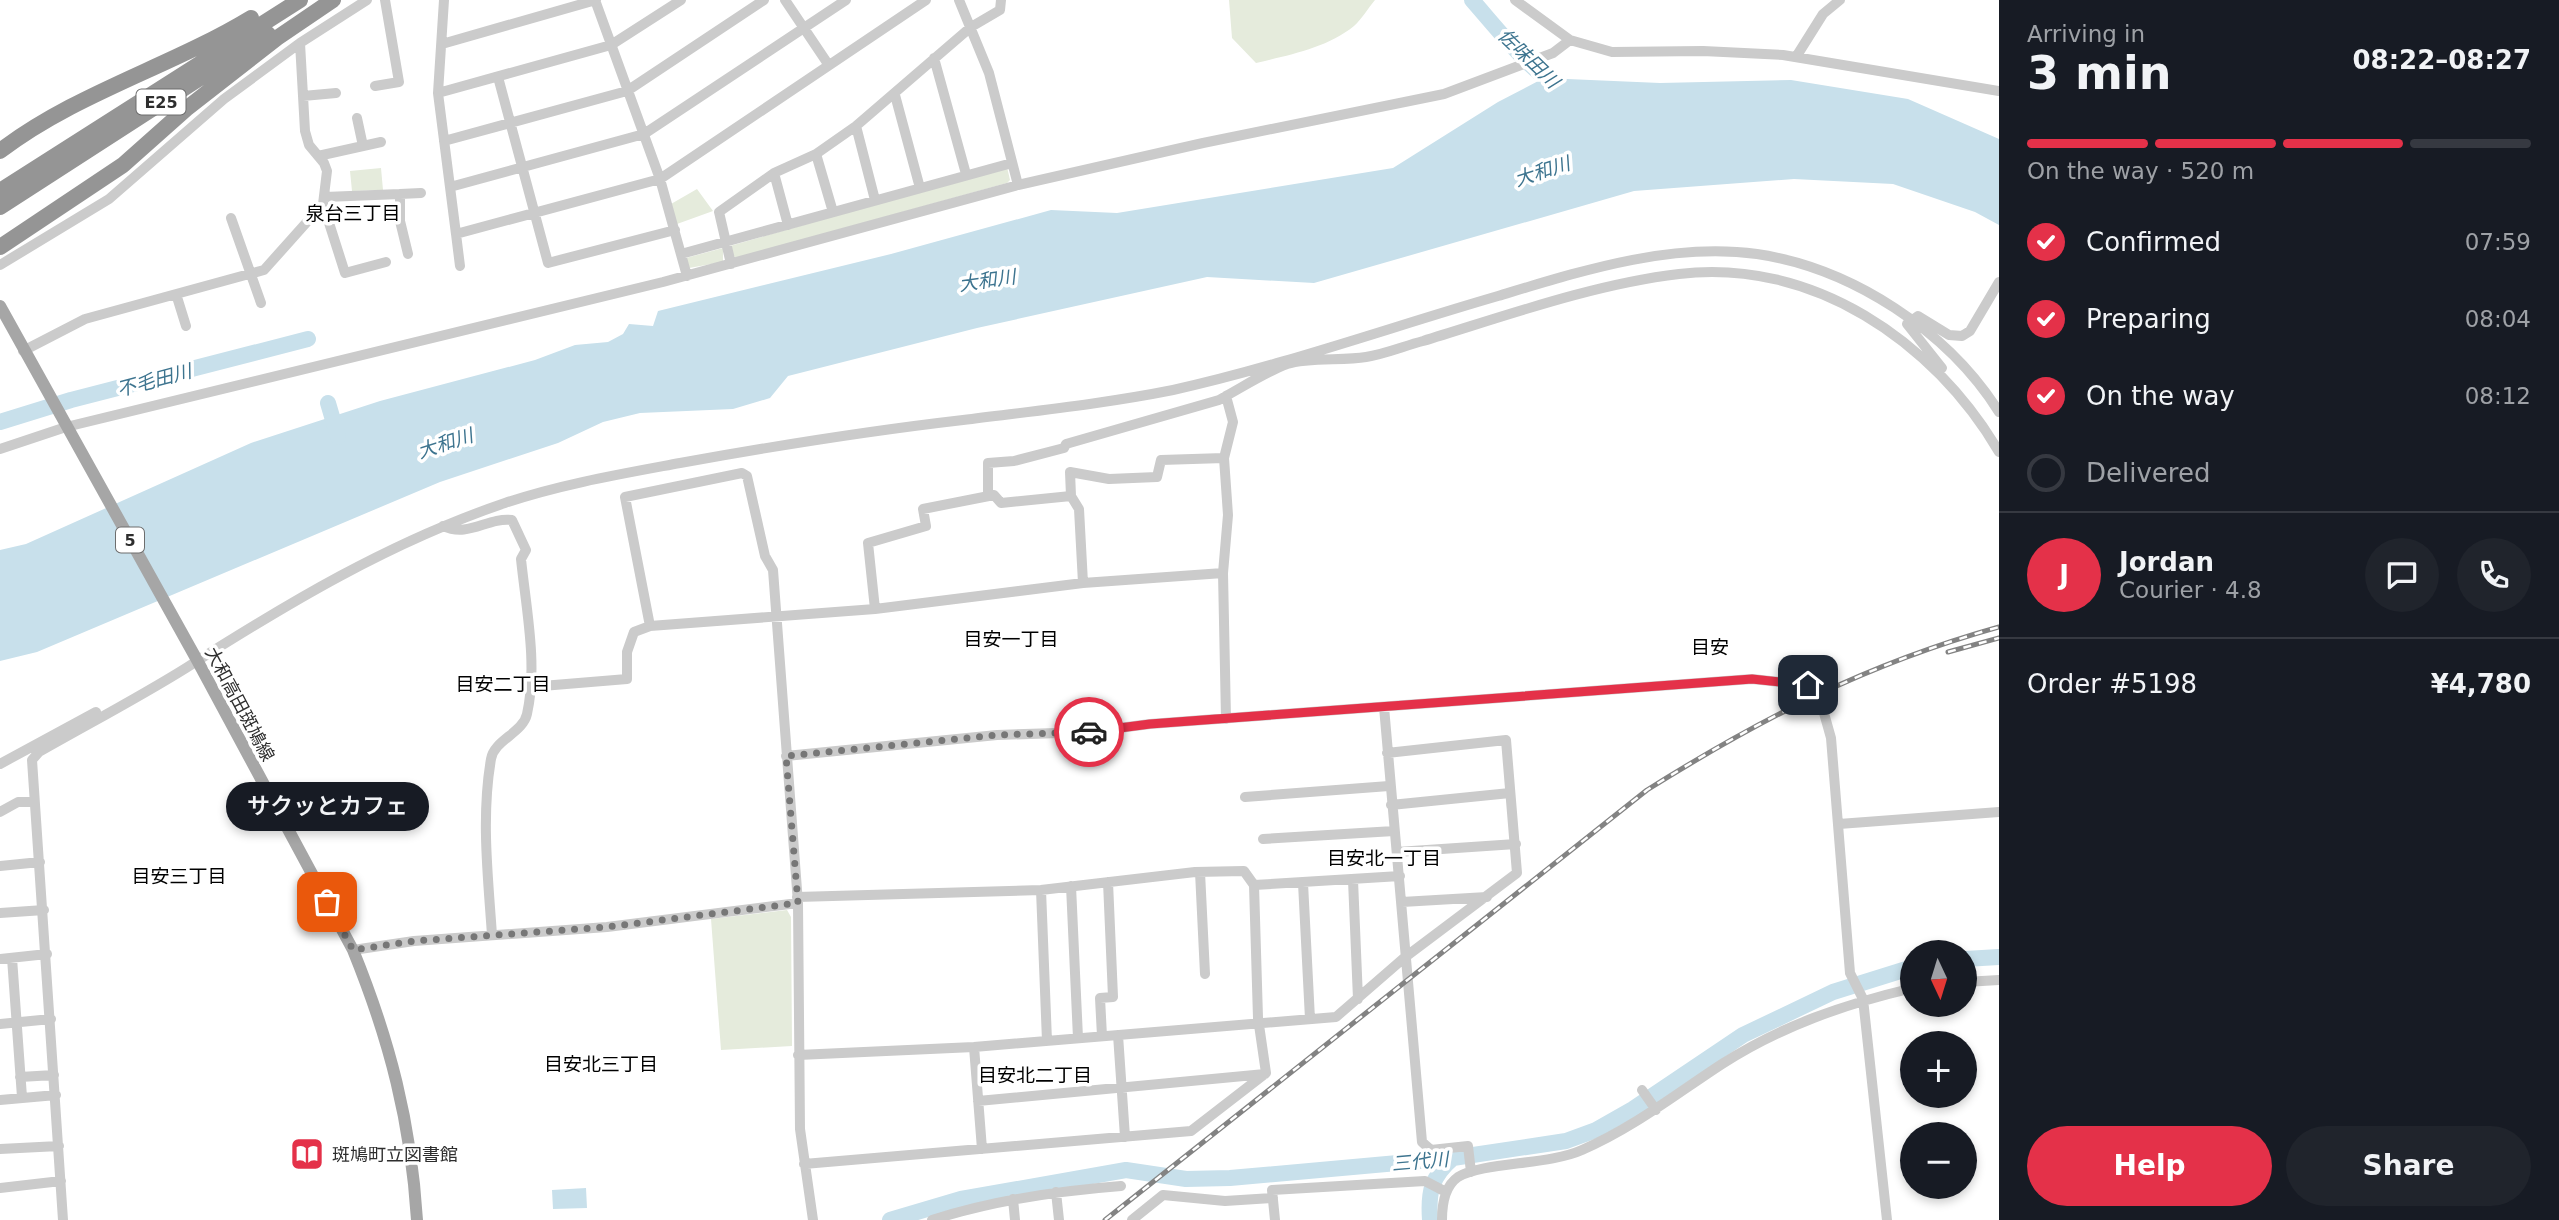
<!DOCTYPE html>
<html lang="en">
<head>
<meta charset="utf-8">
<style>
	:root { --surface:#171b24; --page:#20242c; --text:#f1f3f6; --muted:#9ea1a6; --line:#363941; --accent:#e43149 }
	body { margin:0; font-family:"DejaVu Sans","Noto Sans JP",sans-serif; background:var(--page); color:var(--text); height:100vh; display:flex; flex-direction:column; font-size:26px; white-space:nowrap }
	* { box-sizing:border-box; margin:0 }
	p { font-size:23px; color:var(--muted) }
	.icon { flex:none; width:38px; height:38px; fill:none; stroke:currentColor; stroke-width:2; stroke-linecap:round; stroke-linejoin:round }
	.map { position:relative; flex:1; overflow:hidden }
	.sheet { display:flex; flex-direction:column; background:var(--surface); width:560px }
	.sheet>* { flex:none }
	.needle { width:46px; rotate:176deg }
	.tools { position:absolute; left:1900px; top:940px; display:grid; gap:14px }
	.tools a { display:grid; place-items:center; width:77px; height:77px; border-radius:50%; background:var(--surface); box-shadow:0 4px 10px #0003; font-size:35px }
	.pin { position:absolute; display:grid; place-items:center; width:60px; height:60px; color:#fff; margin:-30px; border-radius:14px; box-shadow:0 4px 10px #0006 }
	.courier { position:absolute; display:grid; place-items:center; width:70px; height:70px; margin:-35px; border:5px solid #e43149; border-radius:50%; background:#fff; color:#222; box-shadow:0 2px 9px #0007 }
	.bubble { position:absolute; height:49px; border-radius:24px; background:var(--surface); box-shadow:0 4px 10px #0003; font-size:23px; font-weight:600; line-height:49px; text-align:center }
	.summary em { font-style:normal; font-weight:600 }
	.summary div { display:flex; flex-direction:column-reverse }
	.summary { display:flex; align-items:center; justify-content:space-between; height:119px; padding:0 28px }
	h1 { font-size:46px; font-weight:600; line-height:52px }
	.bar { display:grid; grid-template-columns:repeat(4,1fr); gap:10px 7px; align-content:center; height:84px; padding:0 28px }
	.bar i { height:9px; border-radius:5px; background:var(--line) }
	.bar .selected { background:var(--accent) }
	.bar p { grid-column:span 4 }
	.line { display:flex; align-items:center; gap:18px; padding:0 28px; border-top:2px solid var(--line) }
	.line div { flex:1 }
	.round { display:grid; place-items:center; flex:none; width:74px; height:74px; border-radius:37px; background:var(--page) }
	ol { padding:0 28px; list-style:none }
	li { display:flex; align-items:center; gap:21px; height:77px }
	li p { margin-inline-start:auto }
	li .icon { padding:7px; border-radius:50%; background:var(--accent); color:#fff; stroke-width:4 }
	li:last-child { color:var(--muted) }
	li i { width:38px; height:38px; border:4px solid var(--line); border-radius:50% }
	.action { display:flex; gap:14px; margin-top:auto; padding:14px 28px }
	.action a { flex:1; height:80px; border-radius:42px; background:var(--accent); color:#fff; font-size:28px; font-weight:600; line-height:80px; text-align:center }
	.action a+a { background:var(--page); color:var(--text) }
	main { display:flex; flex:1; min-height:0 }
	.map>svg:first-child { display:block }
	.green { fill:#e5ebdc }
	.water { fill:#c8e0eb }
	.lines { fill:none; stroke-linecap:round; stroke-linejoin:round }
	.river { stroke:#c8e0eb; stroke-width:16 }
	.minor { stroke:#cbcbcb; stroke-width:10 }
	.major { stroke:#a6a6a6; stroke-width:12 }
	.highway { stroke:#959595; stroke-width:16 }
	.rail-casing { stroke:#838383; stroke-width:5 }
	.rail { stroke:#fff; stroke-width:2.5; stroke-dasharray:8; stroke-linecap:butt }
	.done { stroke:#777; stroke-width:7; stroke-dasharray:0 12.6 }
	.route { stroke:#e43149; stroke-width:9 }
	.labels { text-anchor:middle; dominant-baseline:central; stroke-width:7; stroke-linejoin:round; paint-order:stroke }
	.shield { fill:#fff; stroke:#6d6d6d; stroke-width:2 }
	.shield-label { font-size:16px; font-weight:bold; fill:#2e2e2e }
	.street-label { font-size:18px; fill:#2e2e2e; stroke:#fff }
	.poi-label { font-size:18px; fill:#2e2e2e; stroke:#fff; text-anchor:start }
	.water-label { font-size:19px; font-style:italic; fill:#3d748f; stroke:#fff }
	.neighbourhood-label { font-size:19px; fill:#000; stroke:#fff }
</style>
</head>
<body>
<main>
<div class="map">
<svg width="1999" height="1220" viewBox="0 0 1999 1220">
	<rect width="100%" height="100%" fill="#fff"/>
	<path class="green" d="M1229,0H1375C1368,8 1362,19 1354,26C1327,48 1289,55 1256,63L1232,38Z
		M1007,167L1010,180L1007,183L737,258L733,256L730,246Z
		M381,168L383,190L352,191L350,171Z
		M697,189L713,211L677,224L671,204Z
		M723,248V262L689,268L686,258Z
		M787,910L791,917L792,1046L721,1050L711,919Z"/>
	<path class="water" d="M1544,78L1660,83L1791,80L1908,99L1999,139V225L1975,212L1893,184L1794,179L1634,191L1314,283L1207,277L977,328L788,376L770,398L733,409L640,413L603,422L558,443L440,482L37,652L0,661V550L26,544L251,443L380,401L535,360L575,345L608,342L623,334L629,324L653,326L658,311L891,254L1051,210L1117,213L1393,168L1498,102Z
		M586,1188L587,1208L553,1209L552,1190Z"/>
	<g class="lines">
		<path class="river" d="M1472,0C1500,32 1526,66 1561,90
			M328,403L338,437
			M0,422L71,400L308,339
			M1965,959L1999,957
			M890,1220L961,1199L1126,1170L1186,1179L1230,1178L1453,1158L1566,1141L1596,1130L1633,1109L1743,1035L1833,992L1913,967
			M1430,1220C1428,1192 1431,1177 1453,1158"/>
		<path class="minor" d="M444,0L438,93L456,234L660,179L926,0
			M595,0L660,179L687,276
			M785,0L828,64
			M959,0L989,73L1018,185
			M1570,40L1612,52L1703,51L1783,55L1999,91
			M300,43L305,131L309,145L324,163L327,171L323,204L345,273L386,262
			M442,44L596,0
			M1796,57L1823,14L1840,0
			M934,58L966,174
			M498,77L548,263L675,230
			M375,86L399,82L385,0
			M438,93L611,45L681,0
			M895,95L920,188
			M303,96L336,93
			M357,118L363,146
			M856,126L875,200
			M444,141L627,91L764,0
			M816,154L833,212
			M318,156L381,142
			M774,173L788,225
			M450,187L644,134L846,0
			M400,194L421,193
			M325,197L400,194V221L408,254
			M231,218L261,303
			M456,234L460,266
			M681,254L1012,163
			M731,264L719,212L774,173L816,154L856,126L971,27L1000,10L1001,0
			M0,265L109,199L224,99L300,43L367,0
			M177,297L186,326
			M23,351L85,319L264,270L323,204
			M1942,368L1907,324L1918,316L1949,335L1962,336L1970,331L1999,282
			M0,449L66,427L663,282L1018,185L1203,143L1444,94L1553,53L1570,40L1515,0
			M988,496V463L1014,461L1064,448L1066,444L1219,400L1226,396
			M443,526C469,538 487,517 512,520L526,550L521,559C526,608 538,665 527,714C523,733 494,740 491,759C481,817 488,876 492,935
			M1083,583L1079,509L1071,496L1070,472L1109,479L1157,477L1161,460L1224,458
			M875,609L868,543L926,526L923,509L994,495L1001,503L1071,496
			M650,626L625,497L742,473L747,476L765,556L773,570L798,903L800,1129L813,1220
			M530,687L627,679V652L634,632L650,626L875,609L1083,583L1223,573
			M1384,707L1422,1142L1431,1150L1468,1146L1471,1172
			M1226,719L1223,573L1228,515L1224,458L1233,422L1226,396C1246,385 1266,372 1287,364C1309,357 1343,361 1366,357C1385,354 1404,346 1423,341C1505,316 1594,284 1679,274C1812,258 1934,341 1999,452
			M786,756L997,735L1088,732L1150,724L1752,679L1808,685L1822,706L1831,738L1850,973L1863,999L1887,1220
			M0,764L96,712
			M1245,797L1389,786
			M1391,805L1510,793
			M0,812L18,802H34
			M1839,824L1999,812
			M1263,839L1394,831
			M1397,852L1516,844
			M0,866L40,862
			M1200,872L1205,974
			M1353,880L1358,999
			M1303,883L1310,1019
			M1254,885L1400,876
			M1071,886L1078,1038
			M1041,890L1047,1041
			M797,897L1041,890L1195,872L1244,871L1254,885L1258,1018L1266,1073L1191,1131L804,1164
			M1402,902L1487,897
			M0,913L44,910
			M353,950L414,941L607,927L798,903
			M12,958L22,1097
			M0,959L47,954
			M1965,982L1999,980
			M0,1024L51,1019
			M1118,1035L1125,1137
			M1102,1036L1100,998L1113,997L1108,882
			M974,1047L982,1149
			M798,1055L974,1047L1336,1017L1404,958L1517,873L1506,740L1387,753
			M20,1077L54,1075
			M1642,1090L1656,1110
			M0,1100L56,1095
			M978,1101L1265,1074
			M0,1149L59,1146
			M0,1188L61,1181
			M1056,1192L1059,1220
			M1013,1199L1015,1220
			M63,1220L32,760L39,752C88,724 138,698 186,668C288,603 390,542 505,503C562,484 621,474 680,463C774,446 868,431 963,420C1033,411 1103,404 1173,390C1281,366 1391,327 1498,296C1581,271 1670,242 1757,254C1852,268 1948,331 1999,412
			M932,1220C994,1200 1056,1191 1121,1186
			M1132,1220L1163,1195L1225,1201L1273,1198
			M1275,1220L1272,1190L1425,1181L1446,1192
			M1442,1220C1442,1205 1445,1186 1458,1177C1483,1162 1549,1165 1582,1150C1633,1128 1676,1094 1722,1064C1781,1026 1845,1004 1913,988"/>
		<path class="major" d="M0,306L197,660L353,950C390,1041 411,1123 417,1220"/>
		<path class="highway" d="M0,151C76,93 170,67 251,18
			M0,191L300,0
			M0,207L268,34
			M0,247L123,165L186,109L277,38L333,0"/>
		<defs>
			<path id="rail" d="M1948,652L1999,638
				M1105,1220L1647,790C1762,718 1867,664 1999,627"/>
		</defs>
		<use href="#rail" class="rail-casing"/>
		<use href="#rail" class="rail"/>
	</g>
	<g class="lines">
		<path class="done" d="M327,902L353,950L414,941L607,927L798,903L786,756L997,735L1089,732"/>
		<path class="route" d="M1089,732L1150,724L1752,679L1808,685"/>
	</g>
	<defs>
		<symbol id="library-square" viewBox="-11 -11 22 22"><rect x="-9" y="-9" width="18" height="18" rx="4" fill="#e43149" stroke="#fff"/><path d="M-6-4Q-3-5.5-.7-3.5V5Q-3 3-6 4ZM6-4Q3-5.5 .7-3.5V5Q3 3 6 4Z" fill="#fff"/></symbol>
	</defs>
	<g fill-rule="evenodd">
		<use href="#library-square" x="288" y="1135" width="38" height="38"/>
	</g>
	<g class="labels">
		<g class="shield">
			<rect x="136.5" y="89.5" width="49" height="25" rx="5"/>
			<rect x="116" y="527.5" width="28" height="25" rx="5"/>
		</g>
		<g class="shield-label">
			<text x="161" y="102">E25</text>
			<text x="130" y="540">5</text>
		</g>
		<g class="street-label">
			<text transform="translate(240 704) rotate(62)">大和高田斑鳩線</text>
		</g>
		<g class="poi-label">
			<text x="332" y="1154">斑鳩町立図書館</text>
		</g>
		<g class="water-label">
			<text transform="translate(1529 58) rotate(44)">佐味田川</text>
			<text transform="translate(1542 171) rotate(-18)">大和川</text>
			<text transform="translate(987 280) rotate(-8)">大和川</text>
			<text transform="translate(154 380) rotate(-15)">不毛田川</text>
			<text transform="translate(445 443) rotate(-18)">大和川</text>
			<text transform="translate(1420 1161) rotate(-5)">三代川</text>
		</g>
		<g class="neighbourhood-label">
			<text x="353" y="213">泉台三丁目</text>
			<text x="1011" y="639">目安一丁目</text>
			<text x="1710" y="647">目安</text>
			<text x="503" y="684">目安二丁目</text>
			<text x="1384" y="858">目安北一丁目</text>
			<text x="179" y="876">目安三丁目</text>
			<text x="601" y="1064">目安北三丁目</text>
			<text x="1035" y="1075">目安北二丁目</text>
		</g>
	</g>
</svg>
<div class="tools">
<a><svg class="needle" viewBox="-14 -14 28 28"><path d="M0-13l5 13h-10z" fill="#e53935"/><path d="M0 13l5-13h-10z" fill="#9ea1a6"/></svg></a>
<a>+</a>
<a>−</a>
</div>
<div class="pin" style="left:327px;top:902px;background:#ea580c"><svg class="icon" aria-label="bag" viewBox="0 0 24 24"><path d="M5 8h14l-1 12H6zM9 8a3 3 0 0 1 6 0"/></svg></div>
<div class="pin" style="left:1808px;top:685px;background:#1f2937"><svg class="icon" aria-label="home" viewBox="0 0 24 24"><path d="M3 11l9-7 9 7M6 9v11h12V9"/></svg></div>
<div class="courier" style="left:1089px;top:732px"><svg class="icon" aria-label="car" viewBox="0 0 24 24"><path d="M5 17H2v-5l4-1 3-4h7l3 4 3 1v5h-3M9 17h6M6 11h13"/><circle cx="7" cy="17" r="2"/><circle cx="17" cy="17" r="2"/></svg></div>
<div class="bubble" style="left:226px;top:782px;width:203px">サクッとカフェ</div>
</div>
<section class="sheet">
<div class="summary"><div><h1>3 min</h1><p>Arriving in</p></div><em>08:22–08:27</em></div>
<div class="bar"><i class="selected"></i><i class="selected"></i><i class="selected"></i><i></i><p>On the way · 520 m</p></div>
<ol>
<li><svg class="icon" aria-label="check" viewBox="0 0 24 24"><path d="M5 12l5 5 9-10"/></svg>Confirmed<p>07:59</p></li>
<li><svg class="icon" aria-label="check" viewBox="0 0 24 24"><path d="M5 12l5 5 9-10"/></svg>Preparing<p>08:04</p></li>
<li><svg class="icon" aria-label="check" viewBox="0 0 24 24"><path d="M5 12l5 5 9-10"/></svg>On the way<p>08:12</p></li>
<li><i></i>Delivered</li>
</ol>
<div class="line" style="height:126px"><b class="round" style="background:var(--accent);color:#fff">J</b><div><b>Jordan</b><p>Courier · 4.8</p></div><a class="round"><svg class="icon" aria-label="chat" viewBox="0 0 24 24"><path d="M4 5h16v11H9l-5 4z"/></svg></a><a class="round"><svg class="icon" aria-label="phone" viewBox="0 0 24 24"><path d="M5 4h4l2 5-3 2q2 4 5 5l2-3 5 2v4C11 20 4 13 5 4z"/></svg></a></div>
<div class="line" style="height:91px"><div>Order #5198</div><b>¥4,780</b></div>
<div class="action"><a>Help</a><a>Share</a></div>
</section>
</main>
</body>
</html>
